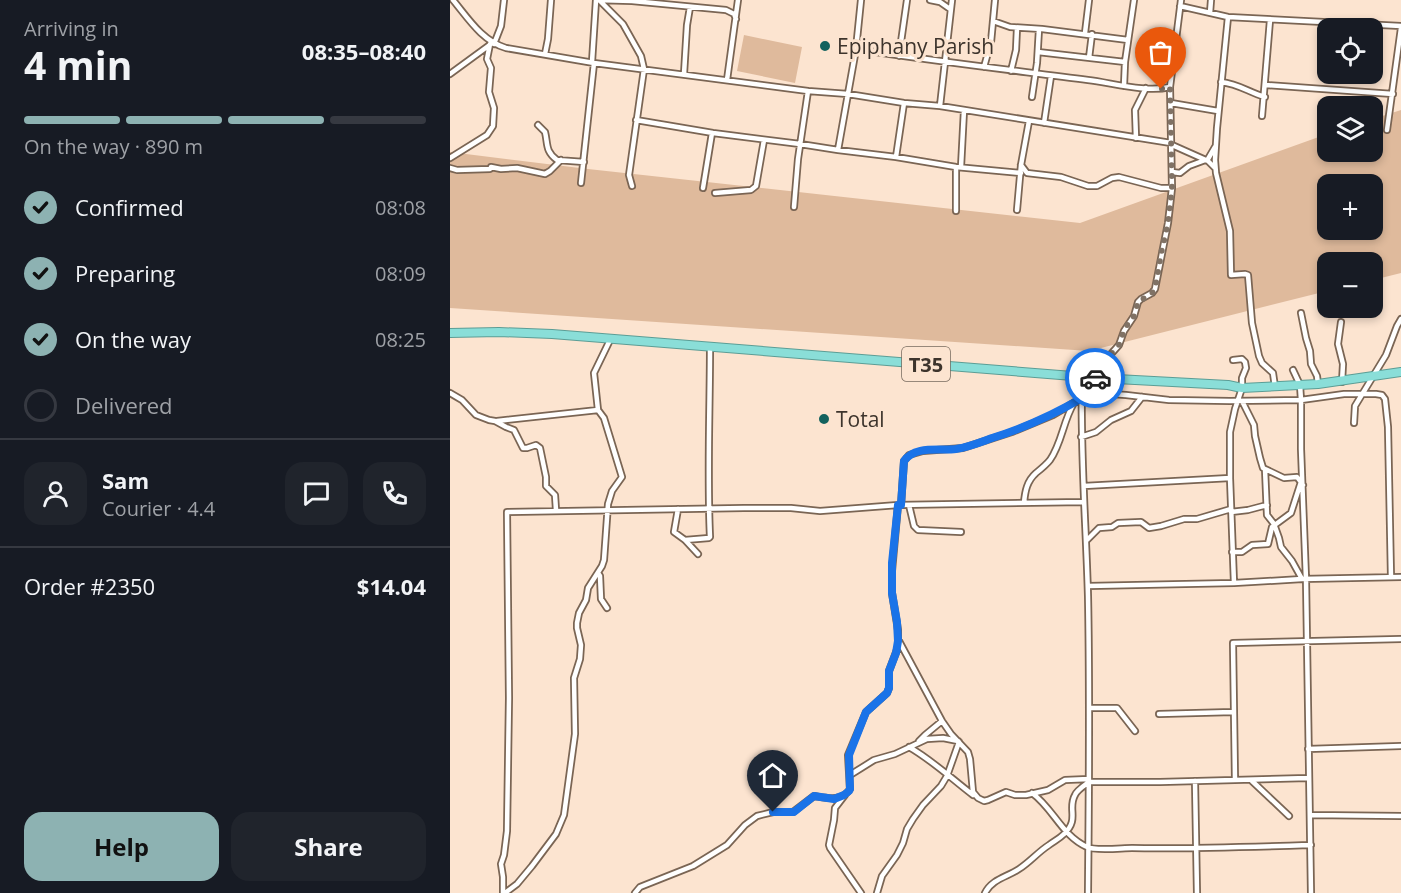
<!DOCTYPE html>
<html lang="en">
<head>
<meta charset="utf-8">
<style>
	:root { --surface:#171b24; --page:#20242c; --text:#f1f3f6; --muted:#9ea1a6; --line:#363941; --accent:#8db2b2 }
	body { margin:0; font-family:"Open Sans",sans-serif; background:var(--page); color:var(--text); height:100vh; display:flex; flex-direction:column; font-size:22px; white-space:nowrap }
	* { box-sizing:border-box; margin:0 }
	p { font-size:20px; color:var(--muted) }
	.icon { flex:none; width:33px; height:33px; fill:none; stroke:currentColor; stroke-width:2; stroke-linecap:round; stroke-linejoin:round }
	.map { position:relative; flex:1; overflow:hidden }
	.sheet { display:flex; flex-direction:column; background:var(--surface); width:450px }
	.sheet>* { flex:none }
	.controls { position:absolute; left:867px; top:18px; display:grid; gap:12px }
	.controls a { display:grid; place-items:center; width:66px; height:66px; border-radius:12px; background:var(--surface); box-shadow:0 3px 9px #0003; font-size:30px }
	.pin { position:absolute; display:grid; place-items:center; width:51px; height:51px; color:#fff; margin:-62px -26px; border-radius:50% 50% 50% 0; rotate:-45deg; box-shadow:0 0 6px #0007 }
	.pin .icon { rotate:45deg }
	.courier { position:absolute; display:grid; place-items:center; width:60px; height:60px; margin:-30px; border:4px solid #1a73e8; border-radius:50%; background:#fff; color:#222; box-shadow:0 2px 8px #0007 }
	.summary em { font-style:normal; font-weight:700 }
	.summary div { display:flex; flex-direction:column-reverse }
	.summary { display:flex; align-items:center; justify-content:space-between; height:102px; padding:0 24px }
	h1 { font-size:39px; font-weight:700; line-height:45px }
	.bar { display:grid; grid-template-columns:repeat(4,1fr); gap:9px 6px; align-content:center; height:72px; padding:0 24px }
	.bar i { height:8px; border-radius:4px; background:var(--line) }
	.bar .active { background:var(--accent) }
	.bar p { grid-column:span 4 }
	.line { display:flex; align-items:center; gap:15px; padding:0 24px; border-top:2px solid var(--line) }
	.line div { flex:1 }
	.round { display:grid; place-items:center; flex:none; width:63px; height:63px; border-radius:18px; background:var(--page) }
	ol { padding:0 24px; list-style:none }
	li { display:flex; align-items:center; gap:18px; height:66px }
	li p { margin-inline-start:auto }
	li .icon { padding:6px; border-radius:50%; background:var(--accent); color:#111; stroke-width:4 }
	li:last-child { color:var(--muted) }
	li i { width:33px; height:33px; border:3px solid var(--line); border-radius:50% }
	.cta { display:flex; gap:12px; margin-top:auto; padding:12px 24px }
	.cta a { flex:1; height:69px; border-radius:18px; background:var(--accent); color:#111; font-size:24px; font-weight:700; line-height:69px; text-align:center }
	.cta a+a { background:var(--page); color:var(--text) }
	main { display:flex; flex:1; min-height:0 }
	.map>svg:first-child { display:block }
	.green { fill:#dfba9c; fill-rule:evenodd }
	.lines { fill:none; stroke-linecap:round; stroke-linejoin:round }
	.minor-casing { stroke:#7a6554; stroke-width:8 }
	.trunk-casing { stroke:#5c9d95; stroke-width:10 }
	.minor { stroke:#fff; stroke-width:4.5 }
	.trunk { stroke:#8aded8; stroke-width:8 }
	.done { stroke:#807265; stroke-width:6; stroke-dasharray:0 10.8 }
	.route { stroke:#1a73e8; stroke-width:8 }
	.poi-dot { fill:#13625e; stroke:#fce4d0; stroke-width:2 }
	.labels { text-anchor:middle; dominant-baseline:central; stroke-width:6; stroke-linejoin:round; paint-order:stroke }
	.shield { fill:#fce4d0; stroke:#76695d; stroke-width:1.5 }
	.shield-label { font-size:20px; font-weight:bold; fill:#3d342c }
	.poi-label { font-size:21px; fill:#3d342c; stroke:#fce4d0; text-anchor:start }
</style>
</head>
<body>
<main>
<section class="sheet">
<div class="summary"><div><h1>4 min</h1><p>Arriving in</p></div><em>08:35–08:40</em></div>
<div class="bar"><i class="active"></i><i class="active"></i><i class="active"></i><i></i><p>On the way · 890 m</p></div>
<ol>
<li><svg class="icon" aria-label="check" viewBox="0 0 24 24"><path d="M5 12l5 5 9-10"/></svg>Confirmed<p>08:08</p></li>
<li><svg class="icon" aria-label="check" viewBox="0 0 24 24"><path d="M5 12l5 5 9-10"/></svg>Preparing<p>08:09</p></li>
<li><svg class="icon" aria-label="check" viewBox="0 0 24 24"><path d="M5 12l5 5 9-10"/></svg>On the way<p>08:25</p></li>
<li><i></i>Delivered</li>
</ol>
<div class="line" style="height:108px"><a class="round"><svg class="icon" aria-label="person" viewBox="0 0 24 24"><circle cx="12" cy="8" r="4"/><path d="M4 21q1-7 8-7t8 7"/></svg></a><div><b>Sam</b><p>Courier · 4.4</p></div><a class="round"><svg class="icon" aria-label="chat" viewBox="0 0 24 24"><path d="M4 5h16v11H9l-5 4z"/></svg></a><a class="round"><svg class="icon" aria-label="phone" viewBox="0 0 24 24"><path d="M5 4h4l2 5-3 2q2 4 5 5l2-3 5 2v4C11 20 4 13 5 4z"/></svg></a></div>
<div class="line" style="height:78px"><div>Order #2350</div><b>$14.04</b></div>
<div class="cta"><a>Help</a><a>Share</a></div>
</section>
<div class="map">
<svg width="951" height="893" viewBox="0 0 951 893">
	<rect width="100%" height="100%" fill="#fce4d0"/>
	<path class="green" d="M294,35L352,47L345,83L287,71Z
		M951,110V273L923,280L922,262H878L877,291L639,351L0,308V152L138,169L630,223L877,134L878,152H922L923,119ZM878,184H922V230H878Z"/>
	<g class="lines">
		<defs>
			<path id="minor" d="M3,0C18,18 32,41 56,48L144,63L358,91L398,94L454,103L490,106L721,143
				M146,0L182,1L276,10L284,14L286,19
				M149,0L173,24L191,56L194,69L180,168L179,175L182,186
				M480,0L490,2L500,9
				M730,6L778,17L951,26
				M760,13L761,0
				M778,17L767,128L765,160L766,173L780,231L781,275L795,274L798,275L802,323L809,356L812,363L823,373L825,387
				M543,21L560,27L592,29L678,40
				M635,33L639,0
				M44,44L51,26L54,0
				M406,49C483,61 561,70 638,80C663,83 696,93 720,87
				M588,52L675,62
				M95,54L98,39L101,0
				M449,56L457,0
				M639,58L642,34
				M142,62L146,0
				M534,67L541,42L545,0
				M561,71L566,50L567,28
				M0,74L41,44
				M234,74L237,25L240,7
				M277,80L288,0
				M771,82C789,84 798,92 815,97
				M816,85L943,94
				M674,86L675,62L684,0
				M582,97L587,63L589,29
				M721,103L768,111
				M490,106L502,0
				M812,116L820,20
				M186,120L263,133L350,144L388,150L446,157L506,167L571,173
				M594,123L601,76
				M88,125L95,132C98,144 95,151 107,160L134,162
				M937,130L951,28
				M686,138L685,110L696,88
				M722,145L758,161L765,168
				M388,150L406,49L411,0
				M446,157L454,103
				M0,158L37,135L43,126L44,108L39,92L41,68L37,59L40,44
				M571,165L577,173L611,177L638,186H647L662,178L669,177L711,188H722
				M41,167L51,169L67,168L95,174L100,171L111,160
				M511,167L514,110
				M0,168L7,170L40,169
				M722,172L730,173L739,166L758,159L765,147
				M131,183L144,63
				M253,188L262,133
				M265,193L301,190L306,186L314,140
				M344,207L348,159L358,91
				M567,210L571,165L579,121
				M506,211V167
				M851,313L856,338L860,351L861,364L867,376L868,384
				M891,322L888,344L893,364L892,382
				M783,360L792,359L795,362L796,368L792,378V388L785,409L780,432V478L784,583
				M843,370L850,385L851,400V449L856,579L861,893
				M632,377C630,450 636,523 638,596C640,695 639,794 638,893
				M648,378L652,364L669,345L674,331L684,316L688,302L691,299L702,293L705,289L718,223L722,188L720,87L731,0
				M632,392L676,395L719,400L780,401L851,400L894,394H926L932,395L935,399L938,427L941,577
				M0,393L12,400L26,415L39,420L45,421L56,427L64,430L73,448H77L86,445L90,448L96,477V486L105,495L106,510
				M792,401L804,425L805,436L810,458L813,468L834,478L847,477L853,485
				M47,421L148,410L144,373L160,340
				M904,423L905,406L936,355L947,326L951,319
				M631,437L646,432L661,420L681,411L692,397
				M815,469L817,515L824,524L829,538L831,547L842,561L852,579
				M634,486L780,478
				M574,503C575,491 577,481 586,473C591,469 596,465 600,460C612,443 613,421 624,403
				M451,505L454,461L459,455L473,451L513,448L562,432L603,415L632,398
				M459,505L464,526L468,530L511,532
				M228,509L224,532L235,540L248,554
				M781,512L798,510L817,505
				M235,540L259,538L260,537C257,473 260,410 260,347
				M637,540L649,528L662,527L668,523L691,522L699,528L711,526L734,519H747L781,509
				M782,552H792L802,545L818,544L822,527L841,513L851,482
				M148,573L150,576L151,599L157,608
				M638,586L784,583L852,579L951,577
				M449,641L492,721L501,734L518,752L520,759L523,792L528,798L534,801L538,800L556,792L565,795H576L598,790L615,780L639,779
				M640,708H667L685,731
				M709,714L783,712
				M469,741L475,735L492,721
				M459,747C482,760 502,779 523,795
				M858,749L951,746
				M400,775L424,760L445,754L477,739L493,738L508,741
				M785,780L783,643L951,639
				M745,781L747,893
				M802,781L839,816
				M582,793C603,808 612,836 637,847C645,851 672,848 682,848C742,849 801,847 861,845
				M395,795L385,808L384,820L379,845L380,848L411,893
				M860,815L951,816
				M53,893V877L51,864L54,855L57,831L59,698L57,512L294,508H341L370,511L448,505L634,502
				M55,893L67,884L82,866L106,834L114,815L125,734L124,678L130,659L131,645L127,628V623L129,613L136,600L138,588L152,566L154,560L158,504L162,491L172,477L154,418L148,410
				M185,893L190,887L243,866L277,845L295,825L307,816L323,812H343L364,796C377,798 392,802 400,789L398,755L416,712L437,693L439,688V671L448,647V630L442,593V571L448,505
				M427,893L432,876L447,855L453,843L457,829L463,819L473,805L491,786L497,776L509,742
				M535,893C542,879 557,877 569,869C580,862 588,852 599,845C604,841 609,839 614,834C630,819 617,809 625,795C627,790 635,785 639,782H710L858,778"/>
			<path id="trunk" d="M0,333L49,332L102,334L648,378L778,385L792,388L868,384L951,372"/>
		</defs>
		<use href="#minor" class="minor-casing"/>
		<use href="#trunk" class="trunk-casing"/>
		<use href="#minor" class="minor"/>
		<use href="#trunk" class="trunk"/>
	</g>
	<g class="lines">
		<path class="done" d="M645,378H648L652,364L669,345L675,328L684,316L688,302L702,293L705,289L712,249L718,223L722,188L720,87L711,89"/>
		<path class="route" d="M323,812H344L364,796L384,799L394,795L399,791L400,789L399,755L416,712L437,693L439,688V671L446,653L448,641L447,622L442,593V563L448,505H451L454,461C465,445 489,451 506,449C519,447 531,442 542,438C574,428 603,415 632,398L633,376L645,378"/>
	</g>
	<g class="poi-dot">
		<circle cx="375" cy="46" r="6"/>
		<circle cx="374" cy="419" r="6"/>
	</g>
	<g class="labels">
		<rect class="shield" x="452" y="347" width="48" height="34" rx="4.5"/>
		<g class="shield-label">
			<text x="476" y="364">T35</text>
		</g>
		<g class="poi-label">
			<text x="387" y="46">Epiphany Parish</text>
			<text x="386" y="419">Total</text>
		</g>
	</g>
</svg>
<div class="controls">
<a><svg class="icon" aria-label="locate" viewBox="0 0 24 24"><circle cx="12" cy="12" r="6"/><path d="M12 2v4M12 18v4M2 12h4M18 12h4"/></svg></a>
<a><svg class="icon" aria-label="layers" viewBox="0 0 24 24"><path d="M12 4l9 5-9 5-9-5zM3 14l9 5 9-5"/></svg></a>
<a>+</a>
<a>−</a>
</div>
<div class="pin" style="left:711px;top:89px;background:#ea580c"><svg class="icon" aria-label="bag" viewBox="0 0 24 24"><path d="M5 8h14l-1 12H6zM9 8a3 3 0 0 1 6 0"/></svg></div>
<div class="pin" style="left:323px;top:812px;background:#1f2937"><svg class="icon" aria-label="home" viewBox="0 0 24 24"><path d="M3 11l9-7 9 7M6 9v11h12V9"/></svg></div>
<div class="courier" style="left:645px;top:378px"><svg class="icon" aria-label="car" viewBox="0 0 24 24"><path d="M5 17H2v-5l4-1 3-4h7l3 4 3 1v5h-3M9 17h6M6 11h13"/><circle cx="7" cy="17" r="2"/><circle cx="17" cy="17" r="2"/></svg></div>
</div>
</main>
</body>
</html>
